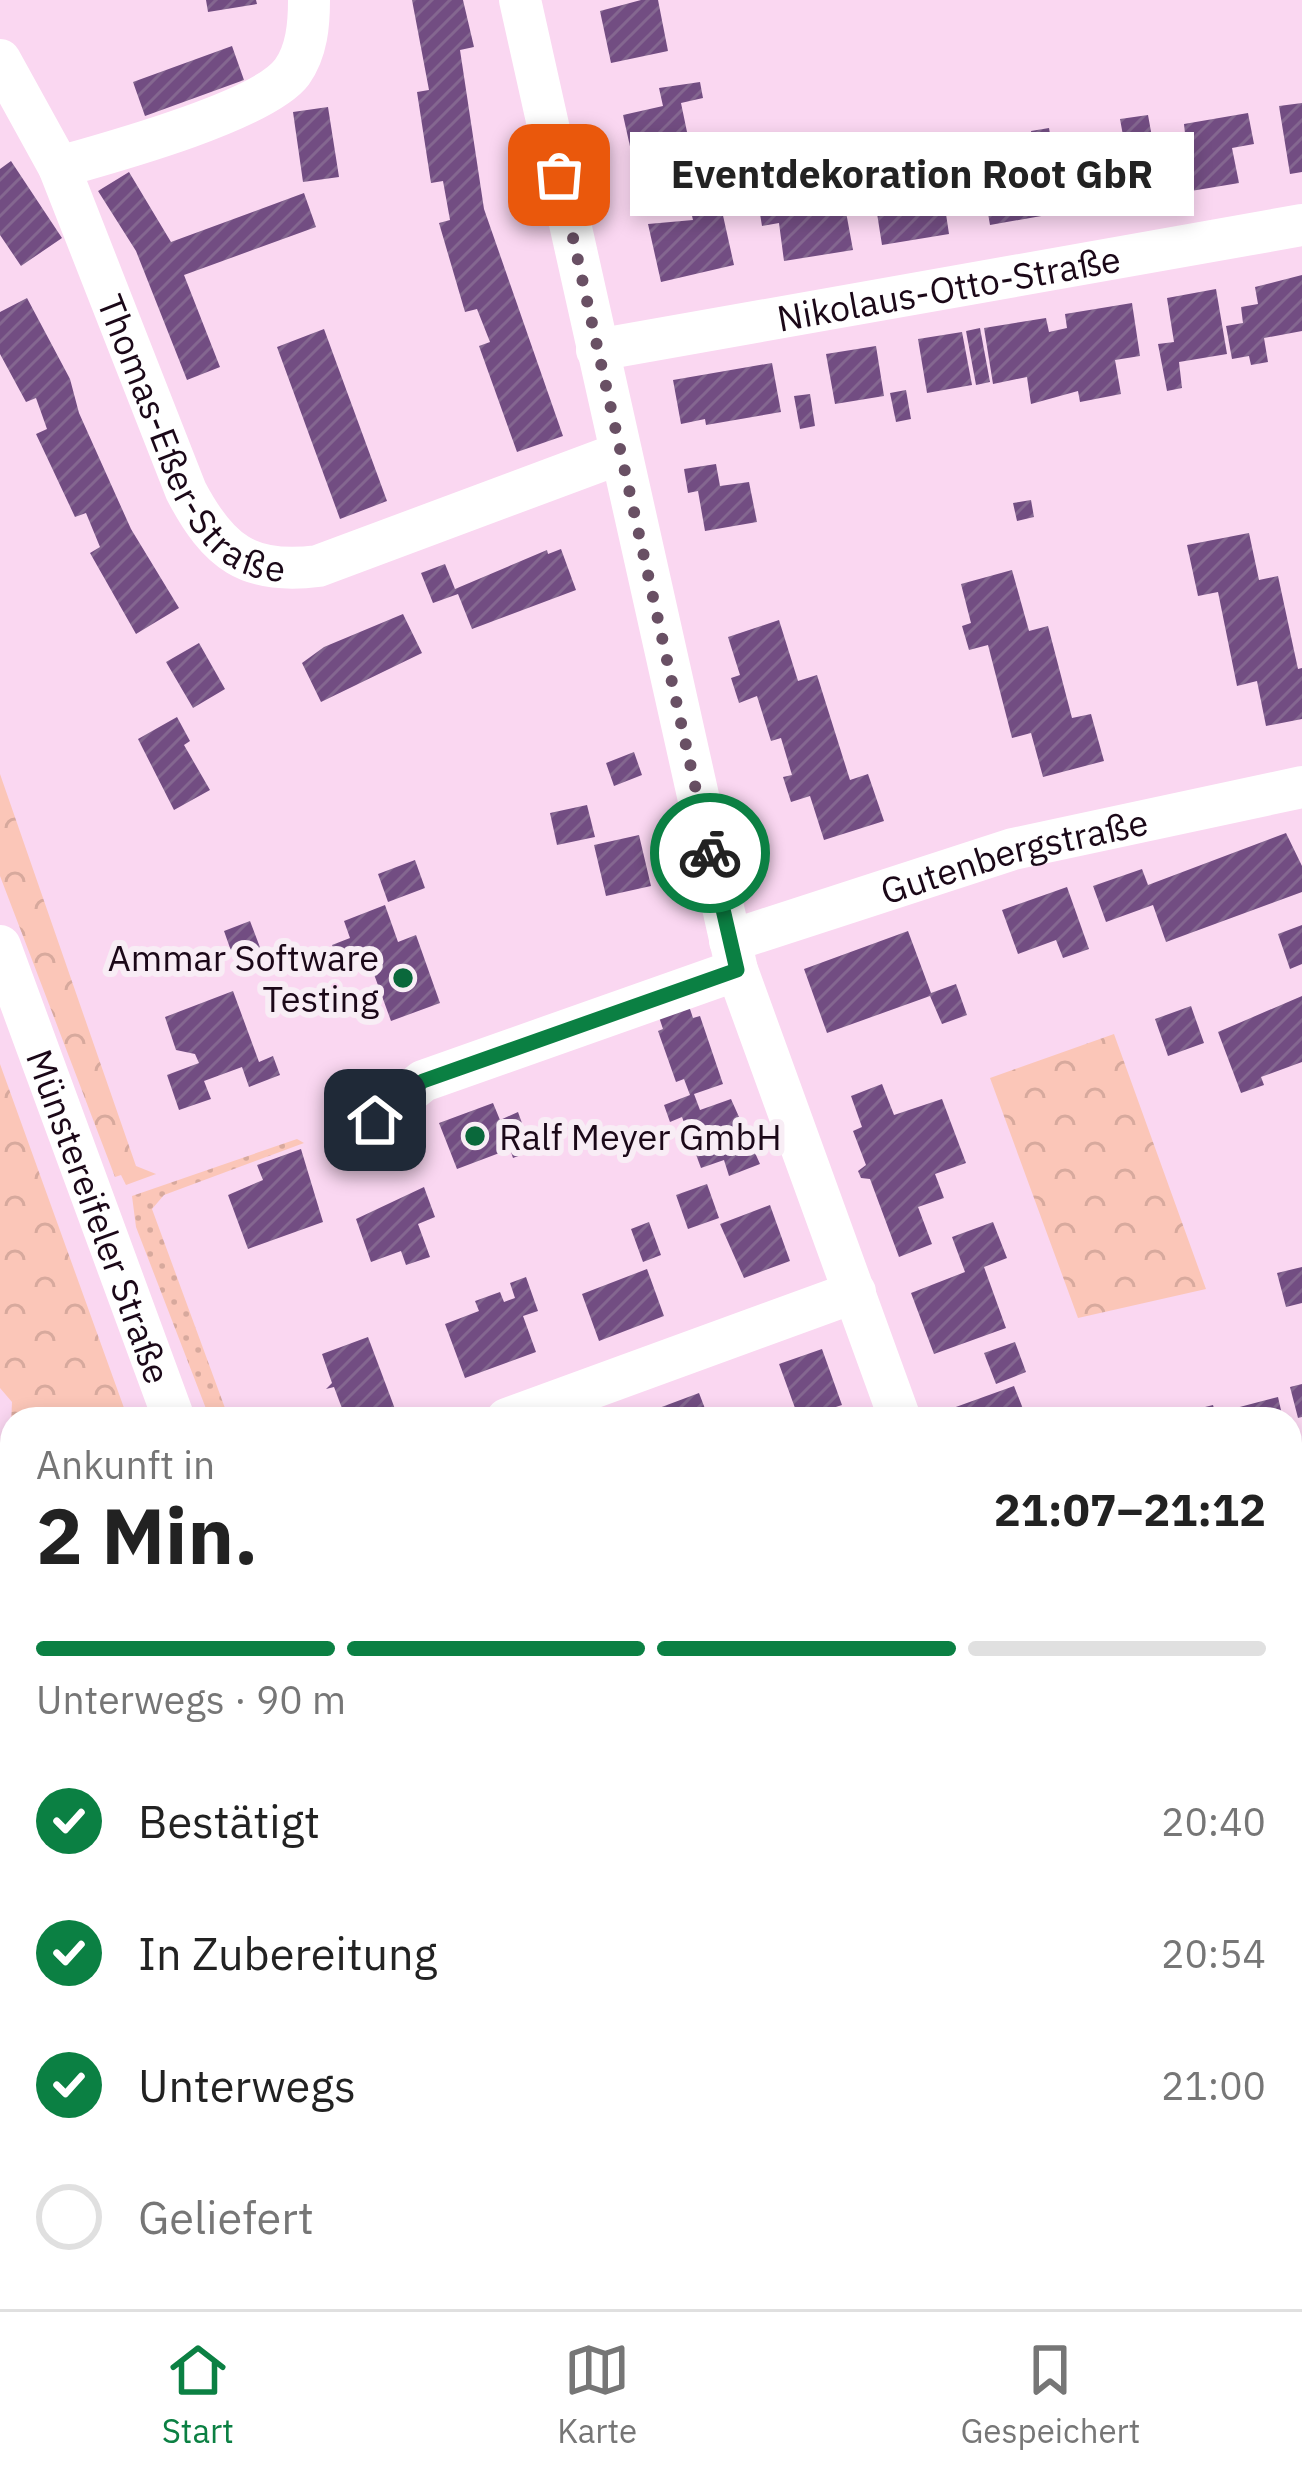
<!DOCTYPE html>
<html lang="de">
<head>
<meta charset="utf-8">
<style>
	:root { --surface:#fff; --page:#f2f2f2; --text:#222; --muted:#767676; --line:#e0e0e0; --accent:#0b8043 }
	body { margin:0; font-family:"IBM Plex Sans",sans-serif; background:var(--page); color:var(--text); height:100vh; display:flex; flex-direction:column; font-size:45px; white-space:nowrap }
	* { box-sizing:border-box; margin:0 }
	p { font-size:39px; color:var(--muted) }
	.icon { flex:none; width:66px; height:66px; fill:none; stroke:currentColor; stroke-width:2; stroke-linecap:round; stroke-linejoin:round }
	.map { position:relative; flex:1; overflow:hidden }
	.sheet { position:absolute; left:0px; top:1407px; width:1302px; height:903px; display:flex; flex-direction:column; background:var(--surface); border-radius:36px 36px 0 0; box-shadow:0 6px 18px #0003 }
	.sheet>* { flex:none }
	.pin { position:absolute; display:grid; place-items:center; width:102px; height:102px; color:#fff; margin:-51px; border-radius:24px; box-shadow:0 6px 18px #0006 }
	.courier { position:absolute; display:grid; place-items:center; width:120px; height:120px; margin:-60px; border:9px solid #0b8043; border-radius:50%; background:#fff; color:#222; box-shadow:0 3px 15px #0007 }
	.bubble { position:absolute; height:84px; border-radius:0px; background:var(--surface); box-shadow:0 6px 18px #0003; font-size:39px; font-weight:700; line-height:84px; text-align:center }
	.headline em { font-style:normal; font-weight:700 }
	.headline div { display:flex; flex-direction:column-reverse }
	.headline { display:flex; align-items:center; justify-content:space-between; height:204px; padding:0 36px }
	h1 { font-size:78px; font-weight:700; line-height:90px }
	.bar { display:grid; grid-template-columns:repeat(4,1fr); gap:18px 12px; align-content:center; height:144px; padding:0 36px }
	.bar i { height:15px; border-radius:9px; background:var(--line) }
	.bar .active { background:var(--accent) }
	.bar p { grid-column:span 4 }
	ol { padding:0 36px; list-style:none }
	li { display:flex; align-items:center; gap:36px; height:132px }
	li p { margin-inline-start:auto }
	li .icon { padding:12px; border-radius:50%; background:var(--accent); color:#fff; stroke-width:4 }
	li:last-child { color:var(--muted) }
	li i { width:66px; height:66px; border:6px solid var(--line); border-radius:50% }
	.menu { display:flex; justify-content:space-around; align-items:center; height:168px; border-top:3px solid var(--line); background:var(--surface); font-size:33px; color:var(--muted) }
	.menu a { display:grid; justify-items:center; gap:6px }
	.menu .active { color:var(--accent) }
	.map>svg:first-child { display:block }
	.built { fill:#fbc8ee }
	.grass { fill:url(#grass-dots) }
	.forest { fill:url(#forest-crowns) }
	.building { fill:url(#building-hatch) }
	.lines { fill:none; stroke-linecap:round; stroke-linejoin:round }
	.minor { stroke:#fff; stroke-width:42 }
	.done { stroke:#695064; stroke-width:12; stroke-dasharray:0 21.6 }
	.route { stroke:#0b8043; stroke-width:15 }
	.poi-dot { fill:#0a683b; stroke:#f8edf5; stroke-width:4.5 }
	.labels { text-anchor:middle; dominant-baseline:central; stroke-width:12; stroke-linejoin:round; paint-order:stroke }
	.street-label { font-size:36px; fill:#1b0818; stroke:#f8edf5 }
	.poi-label { font-size:36px; fill:#1b0818; stroke:#f8edf5; text-anchor:end }
</style>
</head>
<body>
<div class="map">
<svg width="1302" height="2309" viewBox="0 0 1302 2309">
	<defs>
		<pattern id="grass-dots" width="8" height="8" patternUnits="userSpaceOnUse" patternTransform="scale(3)"><rect width="8" height="8" fill="#fbc6b8"/><path d="M2 2h.1M6 6h.1" fill="none" stroke="#d7a99d" stroke-width="1.8" stroke-linecap="round"/></pattern>
		<pattern id="forest-crowns" width="20" height="18" patternUnits="userSpaceOnUse" patternTransform="scale(3)"><rect width="20" height="18" fill="#fbc6b8"/><path d="M2 6a3 3 0 1 1 6 0M12 15a3 3 0 1 1 6 0" fill="none" stroke="#d7a99d"/></pattern>
		<pattern id="building-hatch" width="6" height="6" patternUnits="userSpaceOnUse" patternTransform="scale(3)"><rect width="6" height="6" fill="#724d82"/><path d="M-1 1l2-2M0 6l6-6M5 7l2-2" fill="none" stroke="#846790"/></pattern>
	</defs>
	<rect width="100%" height="100%" fill="#fad7f1"/>
	<path class="built" d="M0,1757H12V2298H436L440,2309H0Z"/>
	<path class="grass" d="M297,1139L304,1143L164,1195L152,1209L229,1419H210L136,1227L132,1196Z
		M528,2298H916L920,2309H532Z"/>
	<path class="forest" d="M0,774L136,1166L156,1174L126,1185L121,1175L115,1177L0,876Z
		M1114,1034L1206,1289L1078,1318L990,1078Z
		M0,1064L128,1419H12L11,1425L12,1402L0,1388Z
		M0,1472H5L4,1495H12V1600L0,1605Z"/>
	<path class="building" d="M206,0H256L257,4L208,12Z
		M412,0H463L474,47L460,50L484,209L563,436L517,452L479,346L490,342L477,309L465,312L439,223L450,220L443,181L431,183L417,92L429,90Z
		M641,0H658L668,51L611,63L600,11Z
		M232,46L244,80L145,116L133,82Z
		M700,82L703,98L681,103L692,156L635,169L623,115L663,106L659,88Z
		M1302,103V172L1290,174L1279,106Z
		M328,107L339,177L303,182L293,112Z
		M1248,113L1254,144L1232,148L1239,183L1191,191L1184,124Z
		M1148,115L1156,159L1138,162L1144,200L1089,209L1082,168L1089,167L1086,147L1124,141L1120,119Z
		M1049,128L1057,176L1041,178L1047,215L990,225L980,167L1002,164L1005,148L1034,152L1031,131Z
		M950,144L959,191L943,194L949,234L882,245L876,207L846,212L853,250L784,261L779,223L762,226L754,178L770,175L773,186L841,176L838,164L867,158L870,170L903,165L937,159L935,147Z
		M11,161L62,238L21,266L0,235V169Z
		M129,172L171,242L304,193L316,227L184,275L220,367L187,380L136,251L98,191Z
		M750,181L755,204L722,211L734,265L661,282L648,224L693,220L687,195Z
		M1302,275V331L1264,338L1268,362L1251,365L1249,356L1232,359L1226,326L1243,323L1241,307L1258,304L1255,287Z
		M1216,289L1227,354L1179,362L1182,388L1167,391L1158,344L1174,342L1167,298Z
		M27,298L70,379L79,413L131,529L179,608L136,634L90,553L100,547L86,513L75,517L36,434L47,429L36,398L26,402L0,354V312Z
		M1132,303L1140,356L1115,360L1121,394L1080,402L1078,391L1031,404L1027,377L993,384L984,328L1046,318L1049,332L1067,328L1065,314Z
		M980,328L990,382L976,385L966,331Z
		M324,329L387,501L340,519L277,347Z
		M962,332L972,385L927,393L918,339Z
		M876,346L884,396L835,404L826,354Z
		M772,363L781,412L706,425L705,419L681,424L673,380Z
		M906,390L911,419L896,422L890,393Z
		M810,394L815,426L800,429L794,396Z
		M716,464L720,486L749,482L757,522L705,531L698,491L688,493L684,469Z
		M1031,500L1034,517L1017,521L1013,503Z
		M1249,533L1259,580L1278,576L1298,669L1302,668V719L1266,726L1257,681L1237,686L1218,592L1198,596L1187,545Z
		M561,549L576,590L472,629L458,594L433,603L421,573L445,564L455,589L547,550L548,554Z
		M1012,570L1029,631L1048,626L1072,718L1091,714L1104,761L1043,777L1031,733L1012,738L988,645L969,650L962,626L971,623L961,584Z
		M403,614L422,653L321,702L302,663L324,647Z
		M779,620L798,681L817,675L850,780L868,774L884,821L824,840L810,796L791,802L783,777L792,775L781,738L771,741L757,696L739,703L731,678L740,675L728,637Z
		M199,643L225,689L193,708L166,662Z
		M177,717L190,741L184,745L210,790L174,810L138,739Z
		M634,752L642,775L614,786L606,763Z
		M587,805L595,837L557,845L550,813Z
		M1286,833L1302,866V892L1166,942L1153,905L1106,922L1093,886L1142,869L1148,885Z
		M639,835L651,886L606,896L594,845Z
		M415,860L425,888L388,902L378,874Z
		M1067,887L1089,949L1063,958L1056,940L1018,954L1002,910Z
		M385,905L398,942L416,935L440,1003L391,1021L367,955L339,964L332,945L350,938L344,921Z
		M250,921L264,958L237,968L224,931Z
		M1302,925V964L1290,969L1278,934Z
		M908,931L931,993L956,984L967,1015L942,1024L930,996L827,1033L804,969Z
		M233,991L259,1062L273,1056L280,1075L249,1087L242,1067L204,1081L211,1099L179,1110L167,1075L199,1063L195,1054L176,1050L165,1017Z
		M1302,996V1062L1261,1077L1264,1085L1241,1093L1218,1032Z
		M688,1003L693,1018L700,1016L723,1084L694,1094L700,1110L731,1099L760,1164L729,1176L724,1160L701,1168L682,1117L670,1122L664,1105L690,1095L684,1079L676,1082L658,1031L663,1029L658,1014Z
		M1191,1006L1204,1043L1168,1056L1155,1019Z
		M882,1084L894,1115L942,1099L966,1163L935,1174L944,1198L918,1207L932,1244L899,1257L870,1179L861,1178L858,1171L866,1165L853,1131L862,1127L851,1096Z
		M493,1103L500,1120L518,1112L532,1151L513,1158L510,1149L457,1169L439,1123Z
		M301,1149L323,1222L248,1249L228,1195L263,1180L257,1165Z
		M707,1184L719,1218L688,1229L676,1195Z
		M424,1187L435,1217L418,1224L430,1257L406,1265L401,1251L371,1262L356,1219Z
		M770,1205L790,1261L744,1278L720,1224Z
		M649,1222L661,1255L643,1262L631,1229Z
		M993,1222L1007,1258L984,1267L1006,1328L934,1354L911,1293L965,1272L952,1237Z
		M1302,1267V1303L1286,1307L1277,1273Z
		M647,1269L664,1316L599,1341L582,1294Z
		M526,1277L538,1311L523,1316L536,1352L465,1378L445,1324L479,1311L475,1301L500,1292L504,1302L515,1298L510,1283Z
		M368,1337L395,1409L369,1419H346L334,1387L326,1389L332,1383L322,1354Z
		M1015,1342L1026,1372L996,1384L984,1353Z
		M822,1349L842,1405L799,1419L779,1364Z
		M1302,1384V1417L1298,1418L1290,1387Z
		M1014,1386L1027,1419H957L953,1408Z
		M699,1393L709,1419H644L643,1414Z
		M1278,1397L1283,1419H1235L1232,1409Z
		M1213,1405L1217,1419H1196L1193,1410Z
		M1302,1595V1647L1291,1657L1290,1598Z
		M0,1821L12,1822V2003L0,2002Z
		M0,2009L12,2010V2100H0Z
		M243,2298H318L322,2309H249Z"/>
	<g class="lines">
		<g class="minor">
			<path d="M520,0L737,970L900,1419"/>
			<path id="s1" d="M0,60L59,167L186,491C218,552 248,575 318,566L621,453"/>
			<path d="M59,167C109,153 263,111 292,72C307,51 309,24 309,0"/>
			<path id="s2" d="M597,350L1302,225"/>
			<path id="s3" d="M730,941L1013,849L1302,787"/>
			<path id="s4" d="M0,946L174,1419"/>
			<path d="M375,1120L423,1081L737,970"/>
			<path d="M507,1419L855,1292"/>
			<path d="M1290,1535L1302,1532"/>
			<path d="M0,1696L12,1694"/>
			<path d="M0,1731L12,1732"/>
			<path d="M505,2298L510,2309"/>
		</g>
	</g>
	<g class="lines">
		<path class="done" d="M559,175L710,853"/>
		<path class="route" d="M375,1120L423,1081L737,970L710,853"/>
	</g>
	<g class="poi-dot">
		<circle cx="403" cy="978" r="12"/>
		<circle cx="475" cy="1136" r="12"/>
	</g>
	<g class="labels">
		<g class="street-label">
			<text stroke="none"><textPath href="#s2" startOffset="357">Nikolaus-Otto-Straße</textPath></text>
			<text stroke="none"><textPath href="#s1" startOffset="432">Thomas-Eßer-Straße</textPath></text>
			<text stroke="none"><textPath href="#s3" startOffset="297">Gutenbergstraße</textPath></text>
			<text stroke="none"><textPath href="#s4" startOffset="288">Münstereifeler Straße</textPath></text>
		</g>
		<g class="poi-label">
			<text x="379" y="957">Ammar Software<tspan x="379" dy="41">Testing</tspan></text>
			<text x="499" y="1136" text-anchor="start">Ralf Meyer GmbH</text>
		</g>
	</g>
</svg>
<div class="pin" style="left:559px;top:175px;background:#ea580c"><svg class="icon" aria-label="bag" viewBox="0 0 24 24"><path d="M5 8h14l-1 12H6zM9 8a3 3 0 0 1 6 0"/></svg></div>
<div class="pin" style="left:375px;top:1120px;background:#1f2937"><svg class="icon" aria-label="home" viewBox="0 0 24 24"><path d="M3 11l9-7 9 7M6 9v11h12V9"/></svg></div>
<div class="courier" style="left:710px;top:853px"><svg class="icon" aria-label="bike" viewBox="0 0 24 24"><circle cx="6" cy="16" r="4"/><circle cx="18" cy="16" r="4"/><path d="M6 16l4-8h5l3 8M10 8l3 8H6M13 5h3"/></svg></div>
<div class="bubble" style="left:630px;top:132px;width:564px">Eventdekoration Root GbR</div>
<section class="sheet">
<div class="headline"><div><h1>2 Min.</h1><p>Ankunft in</p></div><em>21:07–21:12</em></div>
<div class="bar"><i class="active"></i><i class="active"></i><i class="active"></i><i></i><p>Unterwegs · 90 m</p></div>
<ol>
<li><svg class="icon" aria-label="check" viewBox="0 0 24 24"><path d="M5 12l5 5 9-10"/></svg>Bestätigt<p>20:40</p></li>
<li><svg class="icon" aria-label="check" viewBox="0 0 24 24"><path d="M5 12l5 5 9-10"/></svg>In Zubereitung<p>20:54</p></li>
<li><svg class="icon" aria-label="check" viewBox="0 0 24 24"><path d="M5 12l5 5 9-10"/></svg>Unterwegs<p>21:00</p></li>
<li><i></i>Geliefert</li>
</ol>
</section>
</div>
<nav class="menu">
<a class="active"><svg class="icon" aria-label="home" viewBox="0 0 24 24"><path d="M3 11l9-7 9 7M6 9v11h12V9"/></svg>Start</a>
<a><svg class="icon" aria-label="map" viewBox="0 0 24 24"><path d="M3 6l6-2 6 2 6-2v14l-6 2-6-2-6 2zM9 4v14M15 6v14"/></svg>Karte</a>
<a><svg class="icon" aria-label="saved" viewBox="0 0 24 24"><path d="M7 4h10v16l-5-4-5 4z"/></svg>Gespeichert</a>
</nav>
</body>
</html>
